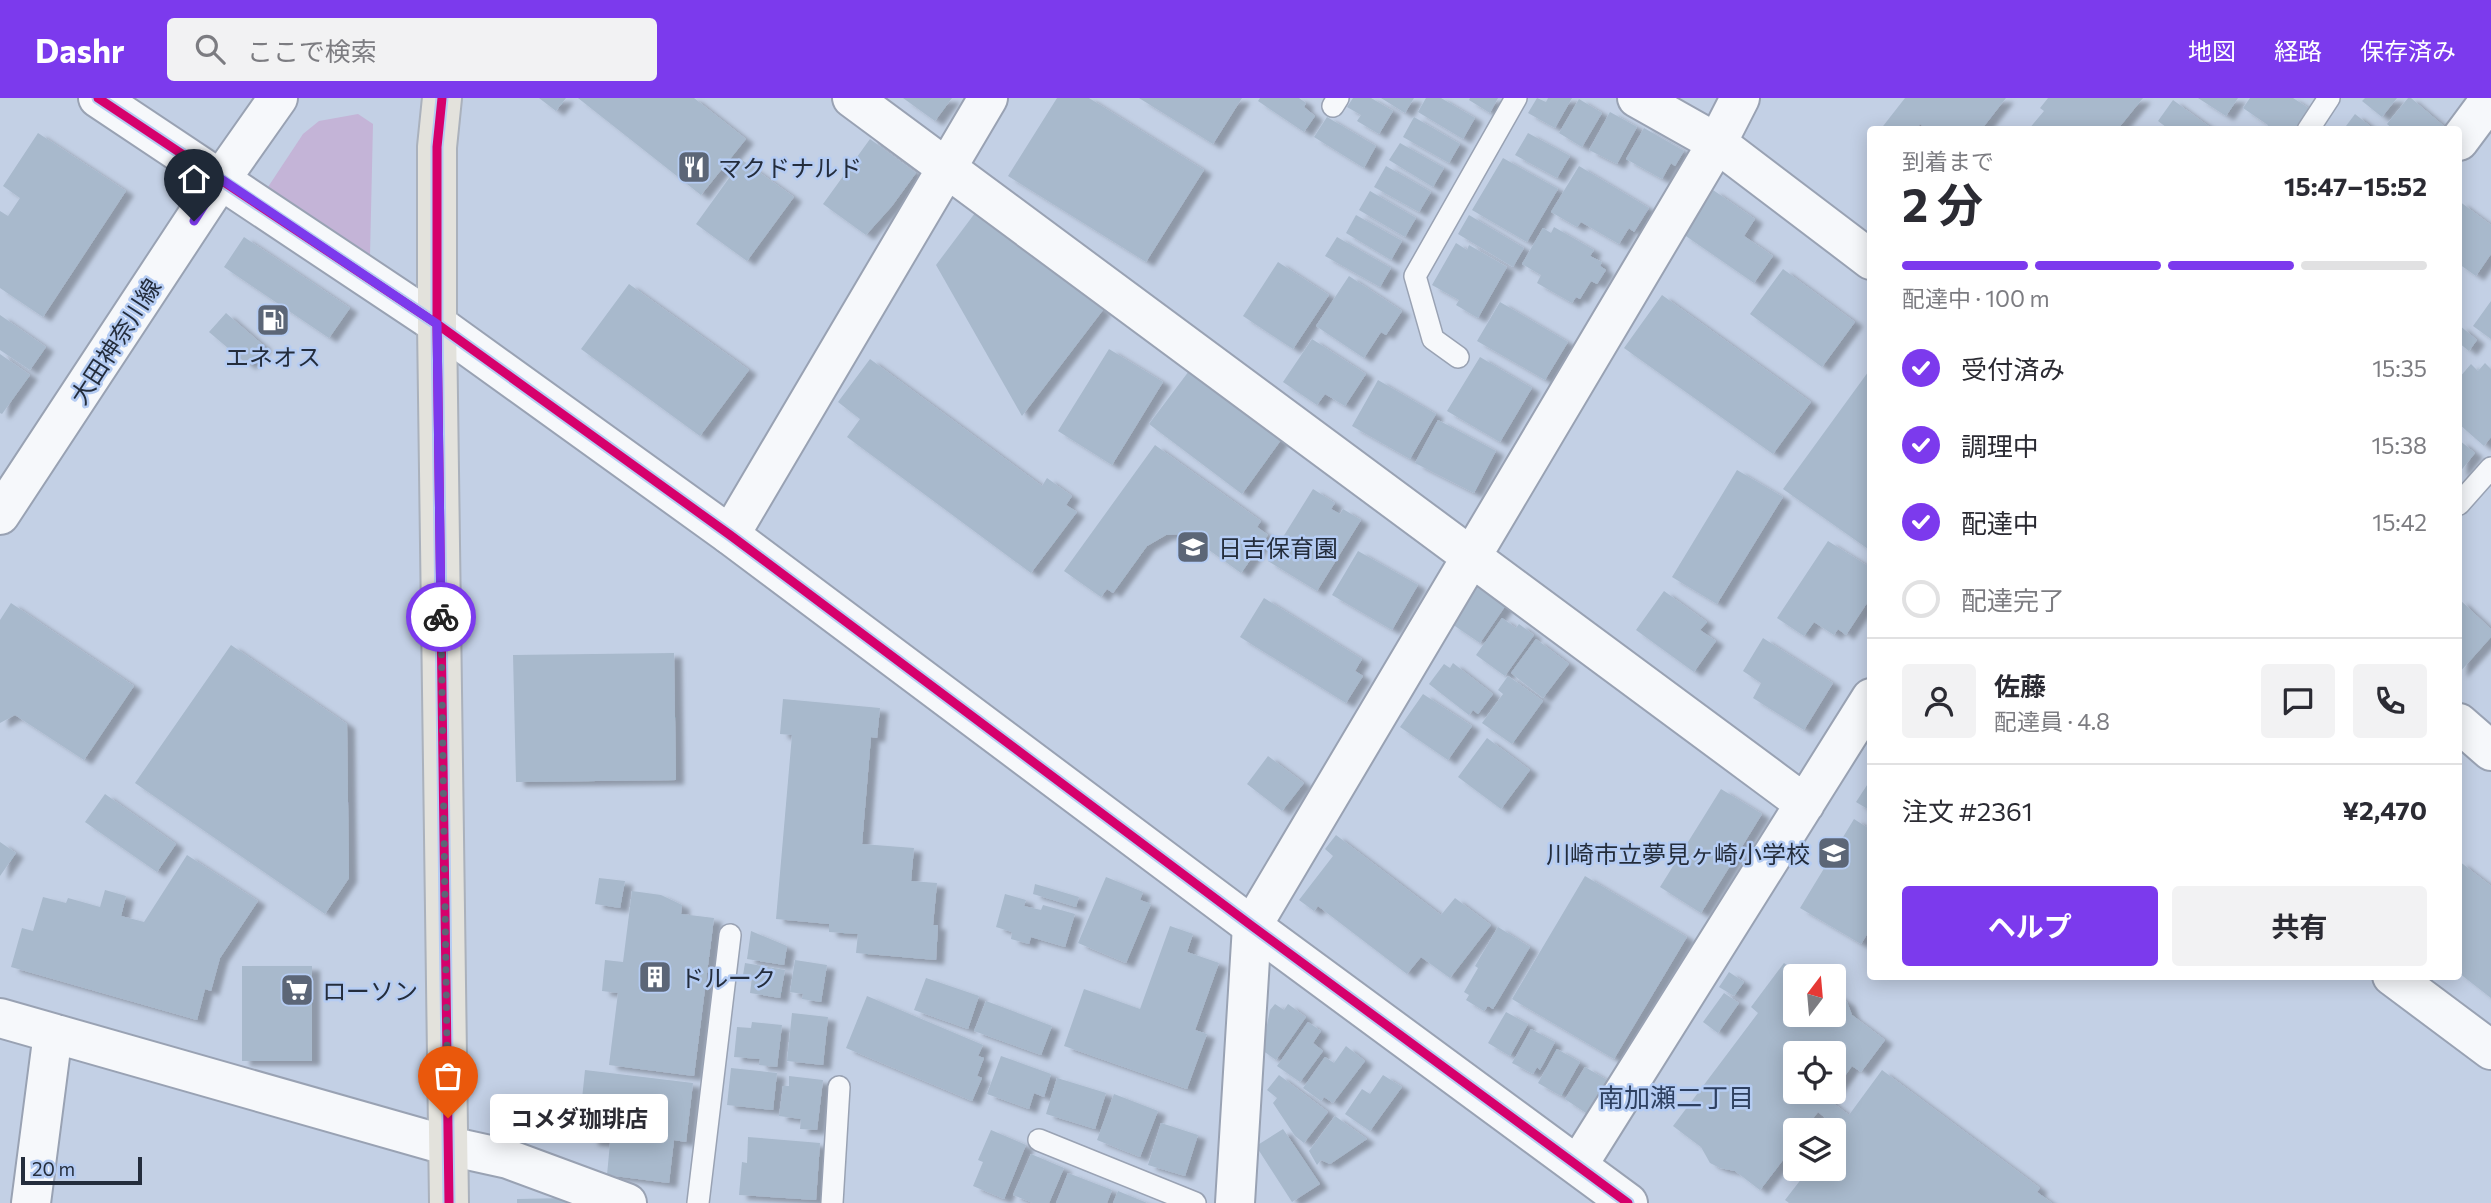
<!DOCTYPE html>
<html lang="ja">
<head>
<meta charset="utf-8">
<style>
	:root { --surface:#fff; --page:#f2f2f3; --text:#2b2b33; --muted:#7c7c81; --line:#e1e1e2; --accent:#7c3aed }
	body { margin:0; font-family:Commissioner,"Noto Sans JP",sans-serif; background:var(--page); color:var(--text); height:100vh; display:flex; flex-direction:column; font-size:26px; white-space:nowrap }
	* { box-sizing:border-box; margin:0 }
	p { font-size:23px; color:var(--muted) }
	.icon { flex:none; width:38px; height:38px; fill:none; stroke:currentColor; stroke-width:2; stroke-linecap:round; stroke-linejoin:round }
	.map { position:relative; flex:1; overflow:hidden }
	.drawer { position:absolute; left:1867px; top:28px; width:595px; height:854px; display:flex; flex-direction:column; background:var(--surface); border-radius:7px; box-shadow:0 4px 18px #0003 }
	.drawer>* { flex:none }
	.needle { width:46px; rotate:16deg }
	.fabs { position:absolute; left:1783px; top:866px; display:grid; gap:14px }
	.fabs a { display:grid; place-items:center; width:63px; height:63px; border-radius:7px; background:var(--surface); box-shadow:0 4px 18px #0003; font-size:35px }
	.scale { position:absolute; left:21px; bottom:18px; width:121px; box-sizing:border-box; padding-left:7px; border:4px solid #242d3c; border-top:0; font-size:19px; line-height:24px; white-space:nowrap; color:#242d3c; -webkit-text-stroke:5px #b5ccf3; paint-order:stroke }
	.pin { position:absolute; display:grid; place-items:center; width:60px; height:60px; color:#fff; margin:-72px -30px; border-radius:50% 50% 50% 0; rotate:-45deg; box-shadow:0 0 7px #0007 }
	.pin .icon { rotate:45deg }
	.courier { position:absolute; display:grid; place-items:center; width:70px; height:70px; margin:-35px; border:5px solid #7c3aed; border-radius:50%; background:#fff; color:#222; box-shadow:0 2px 9px #0007 }
	.bubble { position:absolute; height:49px; border-radius:7px; background:var(--surface); box-shadow:0 4px 18px #0003; font-size:23px; font-weight:700; line-height:49px; text-align:center }
	.summary em { font-style:normal; font-weight:700 }
	.summary div { display:flex; flex-direction:column-reverse }
	.summary { display:flex; align-items:center; justify-content:space-between; height:119px; padding:0 35px }
	h1 { font-size:46px; font-weight:700; line-height:52px }
	.bar { display:grid; grid-template-columns:repeat(4,1fr); gap:10px 7px; align-content:center; height:84px; padding:0 35px }
	.bar i { height:9px; border-radius:5px; background:var(--line) }
	.bar .active { background:var(--accent) }
	.bar p { grid-column:span 4 }
	.line { display:flex; align-items:center; gap:18px; padding:0 35px; border-top:2px solid var(--line) }
	.line div { flex:1 }
	.round { display:grid; place-items:center; flex:none; width:74px; height:74px; border-radius:7px; background:var(--page) }
	ol { padding:0 35px; list-style:none }
	li { display:flex; align-items:center; gap:21px; height:77px }
	li p { margin-inline-start:auto }
	li .icon { padding:7px; border-radius:50%; background:var(--accent); color:#fff; stroke-width:4 }
	li:last-child { color:var(--muted) }
	li i { width:38px; height:38px; border:4px solid var(--line); border-radius:50% }
	.cta { display:flex; gap:14px; margin-top:auto; padding:14px 35px }
	.cta a { flex:1; height:80px; border-radius:7px; background:var(--accent); color:#fff; font-size:28px; font-weight:700; line-height:80px; text-align:center }
	.cta a+a { background:var(--page); color:var(--text) }
	header { display:flex; align-items:center; gap:42px; box-sizing:border-box; height:98px; padding:0 35px; background:var(--accent); color:#fff }
	header strong { font-size:33px }
	nav { display:flex; gap:38px; margin-inline-start:auto; font-size:24px }
	.search { width:490px; height:63px; background:var(--page); display:flex; align-items:center; gap:18px; box-sizing:border-box; padding:0 24px; border-radius:7px; color:var(--muted); font-size:26px }
	.map>svg:first-child { display:block }
	.green { fill:#c4b4d7 }
	.building { fill:#a8b9cc; filter:url(#shadow) }
	.lines { fill:none; stroke-linecap:round; stroke-linejoin:round }
	.service-casing { stroke:#99a2b3; stroke-width:24 }
	.minor-casing { stroke:#99a2b3; stroke-width:42 }
	.tertiary-casing { stroke:#99a2b3; stroke-width:42 }
	.secondary-casing { stroke:#99a2b3; stroke-width:42 }
	.primary-casing { stroke:#aab1bc; stroke-width:42 }
	.service { stroke:#f6f8fb; stroke-width:21 }
	.minor { stroke:#f6f8fb; stroke-width:38 }
	.tertiary { stroke:#f6f8fb; stroke-width:38 }
	.secondary { stroke:#f6f8fb; stroke-width:38 }
	.primary { stroke:#e3e2dc; stroke-width:38 }
	.cycleway-casing { stroke:#b5ccf3; stroke-width:13 }
	.cycleway { stroke:#d6006c; stroke-width:9 }
	.done { stroke:#5c6677; stroke-width:7; stroke-dasharray:0 12.6 }
	.route { stroke:#7c3aed; stroke-width:9 }
	.labels { text-anchor:middle; dominant-baseline:central; stroke-width:5; stroke-linejoin:round; paint-order:stroke }
	.poi-label { font-size:24px; fill:#242d3c; stroke:#b5ccf3; text-anchor:start }
	.street-label { font-size:24px; fill:#242d3c; stroke:#b5ccf3 }
	.neighbourhood-label { font-size:26px; fill:#2e4060; stroke:#b5ccf3 }
</style>
</head>
<body>
<header>
<strong>Dashr</strong>
<div class="search"><svg class="icon" aria-label="search" viewBox="0 0 24 24"><circle cx="10" cy="10" r="6"/><path d="M15 15l6 6"/></svg>ここで検索</div>
<nav><a>地図</a><a>経路</a><a>保存済み</a></nav>
</header>
<div class="map">
<svg width="2491" height="1105" viewBox="0 0 2491 1105">
	<defs>
		<filter id="shadow"><feDropShadow dx="8" dy="4.5" stdDeviation="2" flood-color="#0004"/></filter>
	</defs>
	<rect width="100%" height="100%" fill="#c3d0e5"/>
	<path class="green" d="M358,16L373,26L370,158L268,89L303,36L319,23Z"/>
	<path class="building" d="M539,0H566L556,13Z
		M578,0H694L746,41L701,97Z
		M903,0H952L935,23Z
		M1057,0H1089L1204,72L1146,164L1008,78Z
		M1139,0H1242L1213,46Z
		M1260,0H1299L1306,5L1304,9L1315,18L1304,34L1258,3Z
		M1353,0H1371L1393,13L1379,36L1357,23L1361,17L1347,9Z
		M1381,0H1414L1405,15Z
		M1426,0H1441L1475,20L1463,41L1418,14Z
		M1470,0H1498L1490,15L1469,2Z
		M1537,0L1546,4L1548,0H1572L1555,30L1528,15Z
		M1905,0H2006L1981,32H1927L1920,26L1916,32H1880Z
		M2048,0H2143L2117,32H2028L2044,13L2040,10Z
		M2198,0H2238L2226,18Z
		M2250,0H2293L2310,11L2297,32H2265L2268,27L2243,10Z
		M2365,0H2397L2382,19L2362,3Z
		M2408,0H2411L2445,29L2443,32H2394L2387,26Z
		M1579,1L1602,15L1582,49L1559,35Z
		M2173,2L2214,32H2170L2158,23Z
		M1610,14L1637,29L1617,66L1589,52Z
		M2355,16L2375,32H2343Z
		M1327,19L1376,48L1364,70L1314,39Z
		M1414,19L1460,46L1449,65L1403,39Z
		M1644,30L1684,53L1675,68L1671,65L1662,81L1626,61Z
		M38,35L126,93L43,219L0,190V113L8,118L20,100L3,88Z
		M1528,35L1570,58L1557,80L1515,57Z
		M870,41L916,75L892,108L866,137L823,106Z
		M1400,45L1444,70L1433,89L1389,62Z
		M1503,60L1558,91L1527,144L1472,112Z
		M742,62L794,99L747,163L696,126Z
		M1386,68L1431,94L1419,114L1374,89Z
		M1579,68L1649,110L1634,134L1629,130L1619,146L1581,124L1577,129L1551,114Z
		M1713,92L1755,121L1744,138L1773,158L1754,185L1683,136Z
		M1370,93L1416,120L1405,139L1359,112Z
		M2459,103L2491,127V156L2476,178L2459,166Z
		M975,115L1103,212L1022,318L936,167Z
		M1356,117L1402,143L1391,162L1346,135Z
		M1469,117L1524,150L1513,169L1458,136Z
		M1554,129L1594,152L1590,158L1602,164L1600,168L1606,172L1597,186L1591,183L1580,201L1576,199L1572,205L1537,185L1541,177L1522,166L1543,130L1551,135Z
		M244,139L350,210L329,240L224,169Z
		M1337,139L1391,170L1380,189L1325,158Z
		M1456,145L1467,152L1469,147L1507,169L1478,220L1456,207L1459,202L1432,187Z
		M1278,164L1329,197L1293,251L1243,218Z
		M1783,171L1855,224L1822,269L1750,216Z
		M1349,178L1402,213L1386,237L1381,234L1364,260L1316,228Z
		M629,186L749,272L700,338L581,251Z
		M1662,197L1811,304L1773,356L1624,250Z
		M2491,203V241L2473,228Z
		M1500,204L1568,244L1545,282L1477,243Z
		M226,215L264,248L248,267L209,234Z
		M0,217L46,249L30,272L0,252Z
		M2459,227L2477,242L2469,253L2459,245Z
		M1312,241L1366,276L1345,308L1325,296L1317,307L1283,284Z
		M1109,251L1163,284L1112,367L1058,333Z
		M0,256L30,277L2,316L0,315Z
		M1480,259L1532,290L1500,344L1447,313Z
		M870,261L1042,388L1047,380L1072,398L1066,407L1077,414L1031,475L847,339L860,321L838,304Z
		M2485,265L2491,271V339L2484,348L2459,326V280L2471,266L2478,273Z
		M1871,270V453L1783,391Z
		M1189,273L1281,342L1242,396L1149,326Z
		M1378,282L1436,316L1410,361L1352,328Z
		M1438,322L1496,353L1474,395L1415,365Z
		M2459,342L2475,355L2459,375Z
		M1155,347L1261,423L1257,429L1268,437L1241,475L1191,439L1182,436L1166,437L1147,448L1113,495L1107,491L1101,499L1064,473Z
		M1737,372L1783,399L1717,506L1672,479Z
		M1313,391L1335,405L1331,411L1340,416L1343,411L1361,422L1317,493L1268,463Z
		M1828,443L1871,470V499L1846,537L1838,531L1834,537L1814,524L1804,538L1777,520Z
		M1358,453L1418,487L1392,532L1332,497Z
		M1478,488L1506,507L1480,545L1452,526Z
		M1664,493L1707,524L1700,532L1716,543L1694,574L1636,532Z
		M1264,500L1362,561L1355,573L1363,578L1346,605L1240,539Z
		M2459,501L2491,531V539L2459,575Z
		M11,505L134,588L84,662L15,617L0,625V522Z
		M1502,520L1516,530L1519,526L1534,537L1505,578L1476,557Z
		M1763,540L1833,585L1804,632L1753,600L1761,585L1743,573Z
		M1536,541L1569,566L1543,600L1511,575Z
		M231,547L347,626L349,780L325,816L135,685Z
		M674,555L676,682L516,684L513,557Z
		M1453,565L1493,596L1478,616L1473,612L1469,617L1429,586L1444,566L1450,570Z
		M1508,578L1543,603L1512,646L1482,625L1503,596L1498,592Z
		M1423,596L1472,628L1448,662L1400,629Z
		M783,601L880,610L877,640L871,639L862,746L914,750L911,783L937,785L933,827H938L936,862L856,855L858,836L829,834V826L776,821L792,637L780,636Z
		M1487,640L1530,672L1501,711L1458,679Z
		M1268,658L1304,685L1282,713L1247,686Z
		M1871,681V713L1856,704Z
		M1721,691L1762,716L1701,815L1660,789Z
		M105,696L176,746L157,774L85,724Z
		M1854,721L1871,732V830L1861,846L1800,810Z
		M1336,737L1441,817L1455,800L1491,827L1450,880L1421,859L1407,876L1318,808L1314,813L1299,802L1333,758L1325,751Z
		M0,744L16,755L0,778Z
		M187,757L258,803L220,860L211,893L205,891L197,922L11,869L22,830L33,833L43,799L66,805L68,800L100,809L105,792L126,798L121,818L144,824Z
		M2459,763L2491,788V900L2459,875Z
		M1585,778L1687,839L1614,961L1512,901Z
		M1106,779L1143,794L1140,802L1151,806L1126,865L1078,845Z
		M599,780L625,783L620,810L595,806Z
		M1035,786L1079,799L1076,809L1033,796Z
		M632,793L661,797L682,807L681,816L714,820L694,978L609,967L618,895L602,893L605,862L623,864Z
		M1005,796L1026,802L1024,808L1041,812L1043,807L1075,816L1065,849L1031,839L1029,846L1011,841L1012,834L996,829Z
		M1170,828L1193,836L1187,854L1219,865L1195,932L1207,936L1187,991L1064,948L1084,891L1140,911Z
		M1498,829L1530,849L1493,911L1488,908L1484,913L1466,902L1469,897L1464,894L1478,870L1475,868Z
		M751,833L787,848L784,867L747,861Z
		M795,862L827,867L821,904L802,901L803,896L790,894Z
		M745,865L785,872L780,900L750,895L752,879L743,877Z
		M1784,865L1801,878H1796V917H1834V895L1847,904L1852,917L1885,942L1861,974L1852,968L1834,993V956H1796V994H1833L1828,1001L1849,1017L1882,972L2040,1090L2037,1094L2052,1105H1789L1785,1102L1809,1071H1834V1037L1839,1031L1818,1014L1804,1032H1796V1045L1760,1092L1735,1073L1720,1070L1710,1065L1701,1049L1673,1028L1758,915L1751,909Z
		M242,868H312V963H242Z
		M1729,874L1744,884L1734,898L1719,889Z
		M926,880L979,898L968,931L914,912Z
		M1724,895L1739,905L1718,935L1703,924Z
		M867,898L983,947L978,958L984,960L977,978L982,980L972,1003L846,950Z
		M986,903L1052,928L1041,957L974,933Z
		M1275,906L1284,912L1288,906L1306,919L1276,962L1262,952L1270,912Z
		M1506,914L1528,926L1510,958L1488,945Z
		M792,915L828,919L823,967L787,963Z
		M752,924L782,927L777,969L759,967L760,961L734,959L737,929L751,930Z
		M1308,924L1321,933L1313,945L1323,953L1300,984L1277,968Z
		M1531,931L1555,944L1540,972L1537,969L1533,976L1512,965Z
		M1346,948L1365,963L1333,1005L1324,999L1321,1003L1303,990L1325,959L1334,965Z
		M1557,951L1580,964L1561,998L1538,985Z
		M1001,958L1051,976L1044,999L1034,995L1029,1011L987,996Z
		M1585,969L1607,982L1586,1015L1565,1001Z
		M731,970L777,975L773,1012L727,1007Z
		M585,972L693,985L686,1044L674,1042L669,1085L607,1077L610,1045L590,1043L591,1032L579,1030Z
		M1279,977L1328,1014L1304,1045L1295,1038L1273,1005L1277,1000L1267,992Z
		M1383,977L1402,989L1370,1033L1345,1016L1362,991L1370,996Z
		M789,978L823,982L817,1032L800,1031L801,1021L779,1018L783,988H789Z
		M1057,980L1106,995L1095,1031L1046,1016Z
		M1114,996L1158,1013L1140,1059L1097,1042Z
		M1335,1018L1367,1041L1330,1066L1321,1062L1317,1067L1309,1053Z
		M1161,1025L1198,1037L1185,1078L1148,1067Z
		M1283,1031L1320,1086L1292,1104L1256,1048Z
		M991,1032L1026,1047L1004,1101L973,1088L983,1064L978,1062Z
		M748,1039L820,1045L816,1102L739,1097L742,1064L747,1065Z
		M1031,1056L1064,1070L1049,1105H1033L1013,1097Z
		M1068,1075L1112,1092L1107,1105H1056Z
		M1118,1093L1147,1105H1113Z
		M567,1100V1105H517V1101Z"/>
	<g class="lines">
		<defs>
			<path id="service" d="M1333,8L1338,0
				M2308,32L2329,0
				M1458,259L1433,241L1415,178L1516,0
				M2459,406L2491,370
				M1039,1042L1195,1105
				M698,1105L730,837
				M832,1105L839,989"/>
			<path id="minor" d="M98,0L437,226
				M852,0L1805,706
				M2459,43L2491,0
				M730,437L988,0
				M2392,878L2491,952
				M0,920L449,1048L508,1061L627,1105
				M1578,1067L1871,600
				M31,1105L53,935
				M1235,1105L1252,828L1717,45L1740,0"/>
			<path id="tertiary" d="M1637,0L1717,45L1871,162
				M437,226L730,437L1252,828L1628,1105
				M2459,625L2491,653"/>
			<path id="secondary" d="M0,417L221,81L278,0"/>
			<path id="primary" d="M442,0L437,49V226L449,1105"/>
		</defs>
		<use href="#service" class="service-casing"/>
		<use href="#minor" class="minor-casing"/>
		<use href="#tertiary" class="tertiary-casing"/>
		<use href="#secondary" class="secondary-casing"/>
		<use href="#primary" class="primary-casing"/>
		<use href="#service" class="service"/>
		<use href="#minor" class="minor"/>
		<use href="#tertiary" class="tertiary"/>
		<use href="#secondary" class="secondary"/>
		<use href="#primary" class="primary"/>
		<defs>
			<path id="cycleway" d="M98,0L437,226L730,437L1252,828L1628,1105
				M442,0L437,49V226L449,1105"/>
		</defs>
		<use href="#cycleway" class="cycleway-casing"/>
		<use href="#cycleway" class="cycleway"/>
	</g>
	<g class="lines">
		<path class="done" d="M441,519L448,1020"/>
		<path class="route" d="M194,123L221,81L437,226L441,519"/>
	</g>
	<defs>
		<symbol id="restaurant-square" viewBox="-11 -11 22 22"><rect x="-9" y="-9" width="18" height="18" rx="4" fill="#5c6677" stroke="#b5ccf3"/><path d="M-5-6h1v4h1v-4h1v4h1v-4h1v5L-1.5 .5V6h-2V.5L-5-1ZM5-6V6H3V1.5H1.5Q1.5-4 5-6Z" fill="#fff"/></symbol>
		<symbol id="fuel-square" viewBox="-11 -11 22 22"><rect x="-9" y="-9" width="18" height="18" rx="4" fill="#5c6677" stroke="#b5ccf3"/><path d="M-5.5-6h7V0h2V4h1.3V-2.5L3-4.5l.8-.8L6-3V5H2.5V1h-1V6h-7ZM-4.2-4.7v3.2H.2V-4.7Z" fill="#fff"/></symbol>
		<symbol id="school-square" viewBox="-11 -11 22 22"><rect x="-9" y="-9" width="18" height="18" rx="4" fill="#5c6677" stroke="#b5ccf3"/><path d="M0-5L7-2L0 1L-7-2ZM-4 1L0 2.5L4 1V4Q0 6-4 4Z" fill="#fff"/></symbol>
		<symbol id="building-square" viewBox="-11 -11 22 22"><rect x="-9" y="-9" width="18" height="18" rx="4" fill="#5c6677" stroke="#b5ccf3"/><path d="M-4-6H4V6H1V3H-1V6H-4ZM-2.5-4.3h1.7v1.8h-1.7ZM.8-4.3h1.7v1.8H.8ZM-2.5-1h1.7V.8h-1.7ZM.8-1h1.7V.8H.8Z" fill="#fff"/></symbol>
		<symbol id="supermarket-square" viewBox="-11 -11 22 22"><rect x="-9" y="-9" width="18" height="18" rx="4" fill="#5c6677" stroke="#b5ccf3"/><path d="M-6-5.5h2.5l.6 2H6L4.5 2H-2.5L-4.4-4H-6ZM-1.5 3.2a1.3 1.3 0 1 0 .1 0ZM3 3.2a1.3 1.3 0 1 0 .1 0Z" fill="#fff"/></symbol>
	</defs>
	<g fill-rule="evenodd">
		<use href="#restaurant-square" x="675" y="50" width="38" height="38"/>
		<use href="#fuel-square" x="254" y="203" width="38" height="38"/>
		<use href="#school-square" x="1174" y="430" width="38" height="38"/>
		<use href="#school-square" x="1815" y="736" width="38" height="38"/>
		<use href="#building-square" x="636" y="860" width="38" height="38"/>
		<use href="#supermarket-square" x="278" y="873" width="38" height="38"/>
	</g>
	<g class="labels">
		<g class="poi-label">
			<text x="718" y="69">マクドナルド</text>
			<text x="273" y="258" text-anchor="middle">エネオス</text>
			<text x="1218" y="449">日吉保育園</text>
			<text x="1810" y="755" text-anchor="end">川崎市立夢見ヶ崎小学校</text>
			<text x="680" y="879">ドルーク</text>
			<text x="322" y="892">ローソン</text>
		</g>
		<g class="street-label">
			<text transform="translate(115 243) rotate(-57)">大田神奈川線</text>
		</g>
		<g class="neighbourhood-label">
			<text x="1676" y="998">南加瀬二丁目</text>
		</g>
	</g>
</svg>
<div class="fabs">
<a><svg class="needle" viewBox="-14 -14 28 28"><path d="M0-13l5 13h-10z" fill="#e53935"/><path d="M0 13l5-13h-10z" fill="#7c7c81"/></svg></a>
<a><svg class="icon" aria-label="locate" viewBox="0 0 24 24"><circle cx="12" cy="12" r="6"/><path d="M12 2v4M12 18v4M2 12h4M18 12h4"/></svg></a>
<a><svg class="icon" aria-label="layers" viewBox="0 0 24 24"><path d="M12 4l9 5-9 5-9-5zM3 14l9 5 9-5"/></svg></a>
</div>
<div class="scale">20 m</div>
<div class="pin" style="left:448px;top:1020px;background:#ea580c"><svg class="icon" aria-label="bag" viewBox="0 0 24 24"><path d="M5 8h14l-1 12H6zM9 8a3 3 0 0 1 6 0"/></svg></div>
<div class="pin" style="left:194px;top:123px;background:#1f2937"><svg class="icon" aria-label="home" viewBox="0 0 24 24"><path d="M3 11l9-7 9 7M6 9v11h12V9"/></svg></div>
<div class="courier" style="left:441px;top:519px"><svg class="icon" aria-label="bike" viewBox="0 0 24 24"><circle cx="6" cy="16" r="4"/><circle cx="18" cy="16" r="4"/><path d="M6 16l4-8h5l3 8M10 8l3 8H6M13 5h3"/></svg></div>
<div class="bubble" style="left:490px;top:996px;width:178px">コメダ珈琲店</div>
<section class="drawer">
<div class="summary"><div><h1>2 分</h1><p>到着まで</p></div><em>15:47–15:52</em></div>
<div class="bar"><i class="active"></i><i class="active"></i><i class="active"></i><i></i><p>配達中 · 100 m</p></div>
<ol>
<li><svg class="icon" aria-label="check" viewBox="0 0 24 24"><path d="M5 12l5 5 9-10"/></svg>受付済み<p>15:35</p></li>
<li><svg class="icon" aria-label="check" viewBox="0 0 24 24"><path d="M5 12l5 5 9-10"/></svg>調理中<p>15:38</p></li>
<li><svg class="icon" aria-label="check" viewBox="0 0 24 24"><path d="M5 12l5 5 9-10"/></svg>配達中<p>15:42</p></li>
<li><i></i>配達完了</li>
</ol>
<div class="line" style="height:126px"><a class="round"><svg class="icon" aria-label="person" viewBox="0 0 24 24"><circle cx="12" cy="8" r="4"/><path d="M4 21q1-7 8-7t8 7"/></svg></a><div><b>佐藤</b><p>配達員 · 4.8</p></div><a class="round"><svg class="icon" aria-label="chat" viewBox="0 0 24 24"><path d="M4 5h16v11H9l-5 4z"/></svg></a><a class="round"><svg class="icon" aria-label="phone" viewBox="0 0 24 24"><path d="M5 4h4l2 5-3 2q2 4 5 5l2-3 5 2v4C11 20 4 13 5 4z"/></svg></a></div>
<div class="line" style="height:91px"><div>注文 #2361</div><b>¥2,470</b></div>
<div class="cta"><a>ヘルプ</a><a>共有</a></div>
</section>
</div>
</body>
</html>
